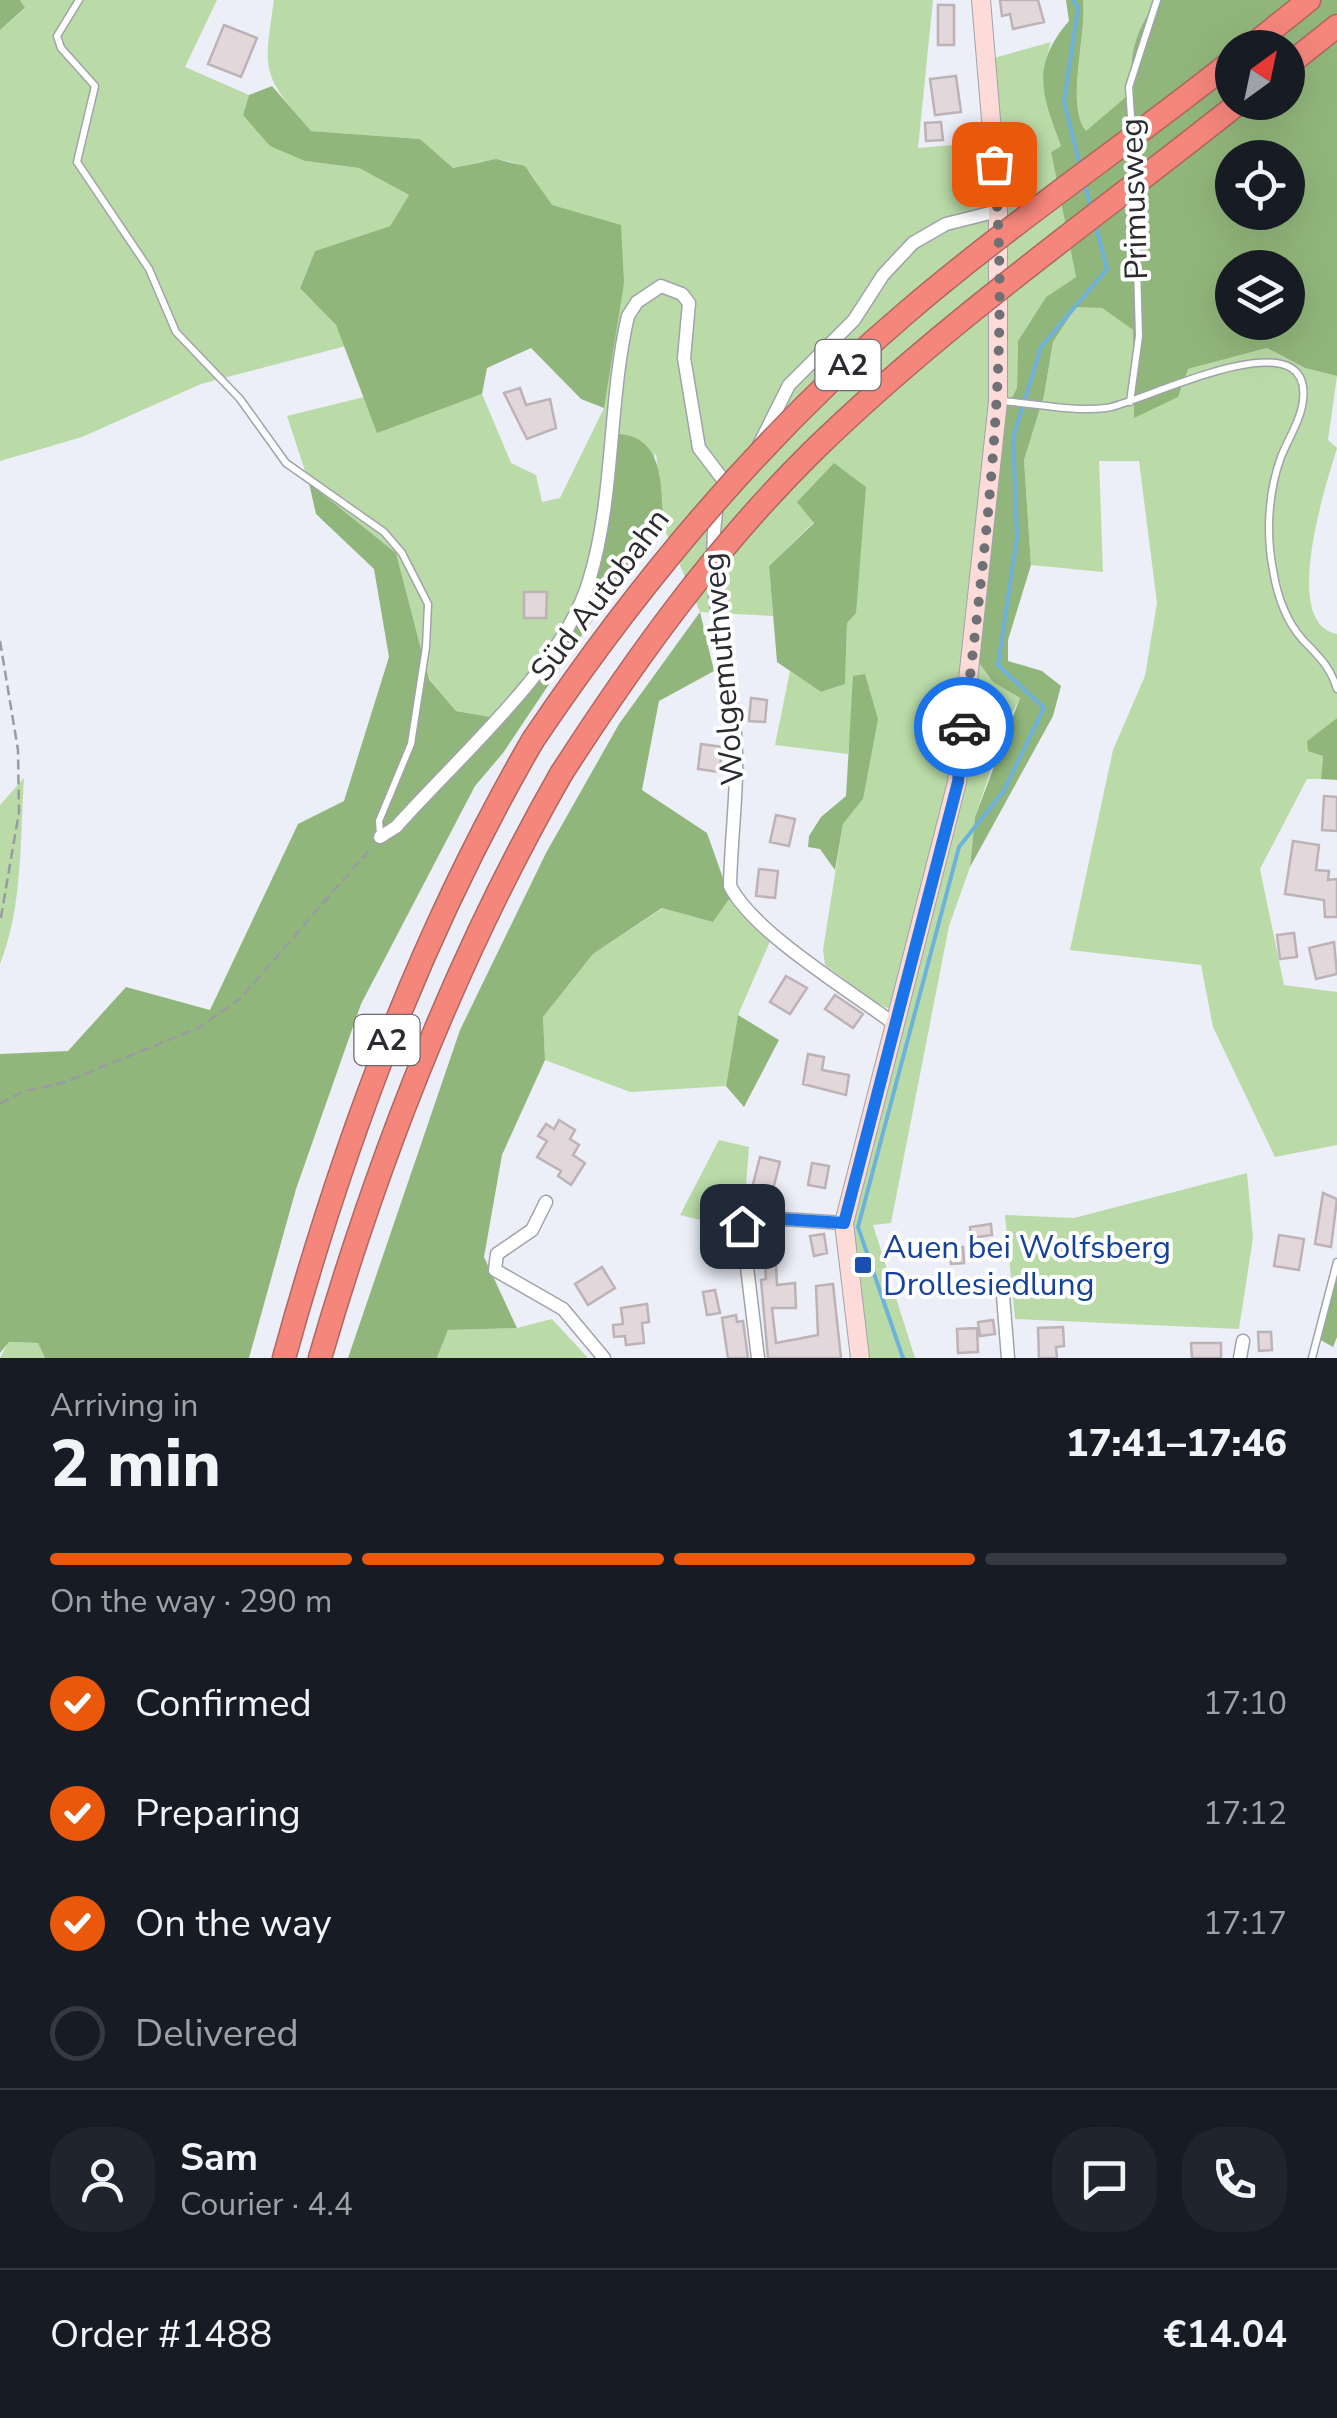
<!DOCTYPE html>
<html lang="en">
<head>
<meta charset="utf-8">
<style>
	:root { --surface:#171b24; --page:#20242c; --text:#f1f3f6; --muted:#9ea1a6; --line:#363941; --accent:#ea580c }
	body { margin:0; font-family:"Nunito Sans",sans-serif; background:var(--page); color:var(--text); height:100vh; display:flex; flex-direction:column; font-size:38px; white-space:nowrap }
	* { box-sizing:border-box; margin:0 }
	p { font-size:32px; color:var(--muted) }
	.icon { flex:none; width:55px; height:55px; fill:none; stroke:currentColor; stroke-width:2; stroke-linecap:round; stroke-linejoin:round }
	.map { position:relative; height:1358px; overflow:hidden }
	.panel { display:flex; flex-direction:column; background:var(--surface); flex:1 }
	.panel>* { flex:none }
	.needle { width:65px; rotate:33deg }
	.controls { position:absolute; left:1215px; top:30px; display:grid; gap:20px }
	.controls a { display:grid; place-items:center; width:90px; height:90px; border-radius:50%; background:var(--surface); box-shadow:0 10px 40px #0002; font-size:50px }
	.pin { position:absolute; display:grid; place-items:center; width:85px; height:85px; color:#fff; margin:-42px; border-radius:20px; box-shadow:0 5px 15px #0006 }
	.courier { position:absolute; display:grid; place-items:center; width:100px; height:100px; margin:-50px; border:8px solid #1a73e8; border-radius:50%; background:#fff; color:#222; box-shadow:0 2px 12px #0007 }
	.headline em { font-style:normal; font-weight:800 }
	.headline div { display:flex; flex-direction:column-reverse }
	.headline { display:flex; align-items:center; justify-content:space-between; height:170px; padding:0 50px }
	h1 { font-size:65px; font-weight:800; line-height:75px }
	.bar { display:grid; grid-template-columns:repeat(4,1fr); gap:15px 10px; align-content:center; height:120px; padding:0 50px }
	.bar i { height:12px; border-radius:8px; background:var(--line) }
	.bar .on { background:var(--accent) }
	.bar p { grid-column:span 4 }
	.line { display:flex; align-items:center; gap:25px; padding:0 50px; border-top:2px solid var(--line) }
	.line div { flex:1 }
	.round { display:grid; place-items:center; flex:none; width:105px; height:105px; border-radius:40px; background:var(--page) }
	ol { padding:0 50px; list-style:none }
	li { display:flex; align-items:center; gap:30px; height:110px }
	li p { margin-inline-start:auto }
	li .icon { padding:10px; border-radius:50%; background:var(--accent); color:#fff; stroke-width:4 }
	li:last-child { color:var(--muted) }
	li i { width:55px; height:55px; border:5px solid var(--line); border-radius:50% }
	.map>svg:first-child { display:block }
	.green { fill:#badba7 }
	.forest { fill:#91b67b; fill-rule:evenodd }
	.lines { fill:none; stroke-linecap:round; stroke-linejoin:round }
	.stream { stroke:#6eb1db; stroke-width:4 }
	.building { fill:#e2d7da; stroke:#bdb2b5; stroke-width:2.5 }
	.lane-casing { stroke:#a1a3ac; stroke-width:9 }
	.street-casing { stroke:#a1a3ac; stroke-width:15 }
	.secondary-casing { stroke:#a1a3ac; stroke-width:20 }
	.highway-casing { stroke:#ae6661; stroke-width:25 }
	.path { stroke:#999ba2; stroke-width:2.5; stroke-dasharray:10 5; stroke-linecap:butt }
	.lane { stroke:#fff; stroke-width:6 }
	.street { stroke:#fff; stroke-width:12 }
	.secondary { stroke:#fcdbd8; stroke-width:18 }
	.highway { stroke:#f5867c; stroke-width:22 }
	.highway-bridge-casing { stroke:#ae6661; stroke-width:25; stroke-linecap:butt }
	.highway-bridge { stroke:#f5867c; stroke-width:22 }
	.done { stroke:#6f7076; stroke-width:10; stroke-dasharray:0 18 }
	.route { stroke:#1a73e8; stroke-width:12 }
	.transit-dot { fill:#1a4fb4; stroke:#fff; stroke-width:4 }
	.labels { text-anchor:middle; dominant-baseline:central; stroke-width:8; stroke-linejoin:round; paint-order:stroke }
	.shield { fill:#fff; stroke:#6b6b6e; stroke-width:2.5 }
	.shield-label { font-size:30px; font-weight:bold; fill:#2b2c30 }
	.street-label { font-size:32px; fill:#2b2c30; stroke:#fff }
	.transit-label { font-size:32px; fill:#164399; stroke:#fff; text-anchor:start }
</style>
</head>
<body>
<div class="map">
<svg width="1337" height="1358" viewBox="0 0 1337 1358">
	<rect width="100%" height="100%" fill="#eceef8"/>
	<path class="green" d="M20,0H217L185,67L249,95L243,115L305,161L359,168L409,195L390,226L315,251L300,287L336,325L346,346L201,384L82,437L0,461V30L25,9Z
		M274,0H933L918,148L999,141L994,58L1051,42C1038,82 1047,108 1061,146L1051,152L1076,277L1046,297L1018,341L1017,388L1002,416L979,663L993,682L1020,698L1006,725L975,817L970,867L949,926L891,1223L873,1225L915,1358H868L853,1225L903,1016L875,1002L825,965L823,950L843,824L863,799L852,720L848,754L775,745L790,671L821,692L845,684L847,623L866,487L798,501L814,522L769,566L773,616L700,612L664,528L656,453L591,586L502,719L456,711L429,678L396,553L309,483L287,416L364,397L377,432L482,394L511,463L536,475L542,502L560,498L604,408C593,363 558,181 520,165C498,155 476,163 453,168L419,139L311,131C262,75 263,74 274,0Z
		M1083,0H1158C1137,26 1126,58 1134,90L1086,132C1065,104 1087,37 1083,0Z
		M1077,306L1102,308L1133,330L1134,417L1188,369L1267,348L1305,368L1337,376L1328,440L1337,448C1326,485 1280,624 1337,634V718L1307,741L1323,756L1321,779H1307L1260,869L1284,985L1337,992V1145L1275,1157L1213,1027L1201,965L1070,950L1113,750L1145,676L1157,603L1139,461H1099L1103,572L1031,565L1024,460L1044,396L1053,342Z
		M24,778C20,838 23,907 0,964V805Z
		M730,898L775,930L738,1015L726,1086L630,1092L545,1060L543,1017L593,954L663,908L713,922Z
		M719,1140L749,1147L744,1209L709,1222L680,1215Z
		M1247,1173L1253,1238L1239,1329L1015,1319L1005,1215L1074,1218Z
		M552,1319L588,1358H437L448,1330L517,1328Z
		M8,1342L38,1343L45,1358H0Z"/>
	<path class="forest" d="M0,0H20L25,8L0,30Z
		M1066,0H1083C1087,36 1065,105 1086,131L1134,90C1126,58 1137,26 1158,0H1337V376L1305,368L1267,348L1188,369L1178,397L1134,418L1133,330L1102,308L1076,307L1053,342L1044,396L1024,460L1031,565L1008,640V661L1042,671L1061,686L1053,716L970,867L975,817L1020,698L993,682L979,663L1002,416L1017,388L1018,341L1046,297L1076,277L1051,152L1061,146C1042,95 1030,66 1069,21ZM1232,48H1288V102H1232ZM1232,158H1288V212H1232ZM1232,268H1288V322H1232Z
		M272,86L311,131L420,139L453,168L496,159L525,166L552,205L621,225L624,283L604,408L581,399L531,348L487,368L482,394L377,433L336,325L300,288L315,251L390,226L409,195L359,168L305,161L270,146L243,115L249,95Z
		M619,434C667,438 660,490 664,528L588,626L503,753L475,786L361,1004L296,1189L249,1358H45L38,1343L9,1342L0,1353V1054L68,1051L126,987L210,1010L298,824L344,801L389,657L374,569L316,514L309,483L396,553L429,679L456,711L502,719L591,586Z
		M834,463L866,487L856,613L847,623L845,684L821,692L777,662L769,566L814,523L797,502Z
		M700,612L714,671L659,701L642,790L707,833L730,898L713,922L662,908L593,954L543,1017L545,1060L502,1155L484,1257L517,1328L448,1330L437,1358H348L460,1030L546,853L619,724Z
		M865,674L878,719L863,799L843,824L835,870L820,849L808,847L809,836L821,817L846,796L853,676Z
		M1337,718V780L1321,779L1323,756L1308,751L1307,741Z
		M738,1015L779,1040L744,1107L726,1086Z
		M1337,1266V1337L1333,1347L1319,1339Z"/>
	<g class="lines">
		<path class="stream" d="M1073,0L1078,7L1064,102L1080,166
			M1085,185L1090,205
			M903,1358L858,1227L959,847L1003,792L1044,708L998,665L1017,537L1013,438L1041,347L1107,269L1095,223"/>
	</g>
	<path class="building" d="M1000,0H1038L1044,22L1013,29L1010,14L1002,16Z
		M938,5H954V45H938Z
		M224,25L257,38L241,77L208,64Z
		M956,76L961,112L935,115L930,79Z
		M941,122L943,140L926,141L925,123Z
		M520,388L526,405L550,399L556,428L527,439L504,393Z
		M524,592H547L546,618H524Z
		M751,698L767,700L765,722L749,721Z
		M701,744L723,747L719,772L698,769Z
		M1324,796L1337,797V831L1322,830Z
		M776,815L795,819L789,846L770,842Z
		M1293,841L1319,845L1316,870L1329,871L1328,880L1337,879V917H1325L1324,900L1285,894Z
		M759,869L778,871L775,898L756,896Z
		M1294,933L1297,957L1280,959L1277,935Z
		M1334,942L1337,974L1316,979L1309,948Z
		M786,976L807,988L790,1014L770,1002Z
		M835,995L863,1014L853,1028L825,1009Z
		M808,1054L824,1057L822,1070L849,1075L846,1095L803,1084Z
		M559,1120L575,1130L570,1139L579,1145L573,1155L585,1163L571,1185L558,1176L561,1171L537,1157L547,1141L538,1136L546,1124L554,1129Z
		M760,1157L780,1162L771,1197L751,1192Z
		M812,1163L829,1166L825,1188L808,1185Z
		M1323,1193L1337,1199L1331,1247L1315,1244Z
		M991,1224L992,1235L971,1238L970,1227Z
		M824,1234L827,1253L814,1256L810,1236Z
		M1279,1235L1304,1239L1299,1270L1274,1266Z
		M734,1241L736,1263L724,1265L720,1244Z
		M963,1247L964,1263L951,1264L949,1248Z
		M776,1264L777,1285L795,1283L796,1308H772L776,1343L818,1335L816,1286L833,1284L841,1358H768L761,1280L766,1279L765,1265Z
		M602,1267L615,1288L588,1305L575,1284Z
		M715,1290L720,1313L707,1315L703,1292Z
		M647,1304L649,1322L642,1323L644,1343L626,1345L625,1336L614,1337L613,1325L623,1324L621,1308Z
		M736,1315L737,1322L743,1321L748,1358H728L722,1318Z
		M993,1320L995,1334L980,1336L978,1322Z
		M1063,1327L1064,1346L1056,1347L1057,1358H1039L1038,1328Z
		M977,1328L978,1352L958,1353L957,1329Z
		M1258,1332H1271L1272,1350L1259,1351Z
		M1191,1343H1221V1358H1192Z"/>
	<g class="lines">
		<defs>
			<path id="lane" d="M79,0L57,36L61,48L95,86L77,162L149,269L176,332L240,399L286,463L384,532L402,553L428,604L426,647L411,744L379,821L380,834
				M1132,132L1129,87L1157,0
				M1132,144L1134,177
				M1000,401C1034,403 1072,412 1106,408C1140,404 1313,313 1303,400C1301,420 1288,439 1281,457C1268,492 1266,534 1273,570C1277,595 1286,621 1303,640C1319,657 1330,666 1337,689
				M1130,402L1139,336L1135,194
				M1312,1358L1337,1262"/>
			<path id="street" d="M759,445L789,385L854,320L883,275L913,243L946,224L998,211
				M717,504C704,591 727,648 735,733C739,783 731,835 730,886C753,932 849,990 893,1023
				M380,837L396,827C455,760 564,666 589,581C615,496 608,402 628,316L637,302L661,286L682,294L689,303L684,358L699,448L721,477
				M546,1202L532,1230L497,1254L495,1270L563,1309L604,1358
				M1002,1283L1008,1358
				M758,1358L742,1226L752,1217L844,1223
				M1240,1358L1243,1341"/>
			<path id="secondary" d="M860,1358L844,1223L957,782L998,401V203L981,0"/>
			<path id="highway" d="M1249,48L1309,0
				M1288,65L1337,26
				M284,1358C344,1141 420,935 533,740
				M320,1358C379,1155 456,958 561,774"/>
		</defs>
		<use href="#lane" class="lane-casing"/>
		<use href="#street" class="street-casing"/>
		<use href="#secondary" class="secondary-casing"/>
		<use href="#highway" class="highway-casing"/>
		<path class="path" d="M0,641L18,750L19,812L0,923
			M0,1104L22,1092L65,1082L198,1028L241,998L371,848"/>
		<use href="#lane" class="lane"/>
		<use href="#street" class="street"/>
		<use href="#secondary" class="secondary"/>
		<use href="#highway" class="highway"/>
		<defs>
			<path id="highway-bridge" d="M533,740C640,581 761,436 907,312C1011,223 1125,146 1232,61
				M561,774C635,659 714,549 812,452C944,323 1096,217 1240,102"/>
		</defs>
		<use href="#highway-bridge" class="highway-bridge-casing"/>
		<use href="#highway-bridge" class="highway-bridge"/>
	</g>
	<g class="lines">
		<path class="done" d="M964,727C986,540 1011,352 994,164"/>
		<path class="route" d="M742,1226L752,1217L844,1223L958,782L964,727"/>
	</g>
	<rect class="transit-dot" x="853" y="1255" width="20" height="20" rx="5"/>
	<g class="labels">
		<g class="shield">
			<rect x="815.5" y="340" width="65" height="50" rx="8"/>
			<rect x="354.5" y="1015" width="65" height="50" rx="8"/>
		</g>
		<g class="shield-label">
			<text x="848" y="365">A2</text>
			<text x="387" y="1040">A2</text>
		</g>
		<g class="street-label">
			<text transform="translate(1134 199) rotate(-92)">Primusweg</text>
			<text transform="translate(600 595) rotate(-53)">Süd Autobahn</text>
			<text transform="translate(723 669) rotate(-95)">Wolgemuthweg</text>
		</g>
		<g class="transit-label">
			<text x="883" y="1247">Auen bei Wolfsberg<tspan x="883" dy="37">Drollesiedlung</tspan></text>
		</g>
	</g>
</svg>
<div class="controls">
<a><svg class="needle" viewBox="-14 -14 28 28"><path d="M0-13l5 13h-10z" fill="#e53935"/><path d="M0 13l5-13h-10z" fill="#9ea1a6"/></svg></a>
<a><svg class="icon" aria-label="locate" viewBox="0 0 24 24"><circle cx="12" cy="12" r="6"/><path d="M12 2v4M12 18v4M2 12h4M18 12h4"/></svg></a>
<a><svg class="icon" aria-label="layers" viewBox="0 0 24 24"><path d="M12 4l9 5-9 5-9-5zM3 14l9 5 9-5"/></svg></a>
</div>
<div class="pin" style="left:994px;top:164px;background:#ea580c"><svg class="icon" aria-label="bag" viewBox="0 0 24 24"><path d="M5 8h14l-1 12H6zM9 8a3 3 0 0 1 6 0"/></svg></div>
<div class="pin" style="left:742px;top:1226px;background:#1f2937"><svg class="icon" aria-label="home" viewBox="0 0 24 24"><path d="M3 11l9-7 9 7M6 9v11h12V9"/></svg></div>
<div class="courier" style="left:964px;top:727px"><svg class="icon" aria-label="car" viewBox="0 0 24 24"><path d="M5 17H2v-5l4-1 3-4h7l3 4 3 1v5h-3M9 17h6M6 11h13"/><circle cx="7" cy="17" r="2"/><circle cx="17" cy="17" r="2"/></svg></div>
</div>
<section class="panel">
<div class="headline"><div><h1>2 min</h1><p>Arriving in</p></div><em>17:41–17:46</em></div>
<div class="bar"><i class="on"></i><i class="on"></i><i class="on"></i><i></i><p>On the way · 290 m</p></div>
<ol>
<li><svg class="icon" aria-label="check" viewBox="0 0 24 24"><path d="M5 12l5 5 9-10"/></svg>Confirmed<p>17:10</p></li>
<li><svg class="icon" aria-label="check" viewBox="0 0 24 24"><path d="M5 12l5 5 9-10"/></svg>Preparing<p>17:12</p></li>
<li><svg class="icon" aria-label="check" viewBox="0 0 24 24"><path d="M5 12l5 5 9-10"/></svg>On the way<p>17:17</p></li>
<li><i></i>Delivered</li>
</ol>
<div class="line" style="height:180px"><a class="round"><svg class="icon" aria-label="person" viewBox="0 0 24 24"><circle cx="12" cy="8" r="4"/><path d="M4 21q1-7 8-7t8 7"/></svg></a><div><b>Sam</b><p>Courier · 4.4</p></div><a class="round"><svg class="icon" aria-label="chat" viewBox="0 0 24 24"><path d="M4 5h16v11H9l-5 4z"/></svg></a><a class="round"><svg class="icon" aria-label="phone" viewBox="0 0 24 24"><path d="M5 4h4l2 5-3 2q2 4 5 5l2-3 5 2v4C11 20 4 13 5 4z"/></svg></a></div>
<div class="line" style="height:130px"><div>Order #1488</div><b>€14.04</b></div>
</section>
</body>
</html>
